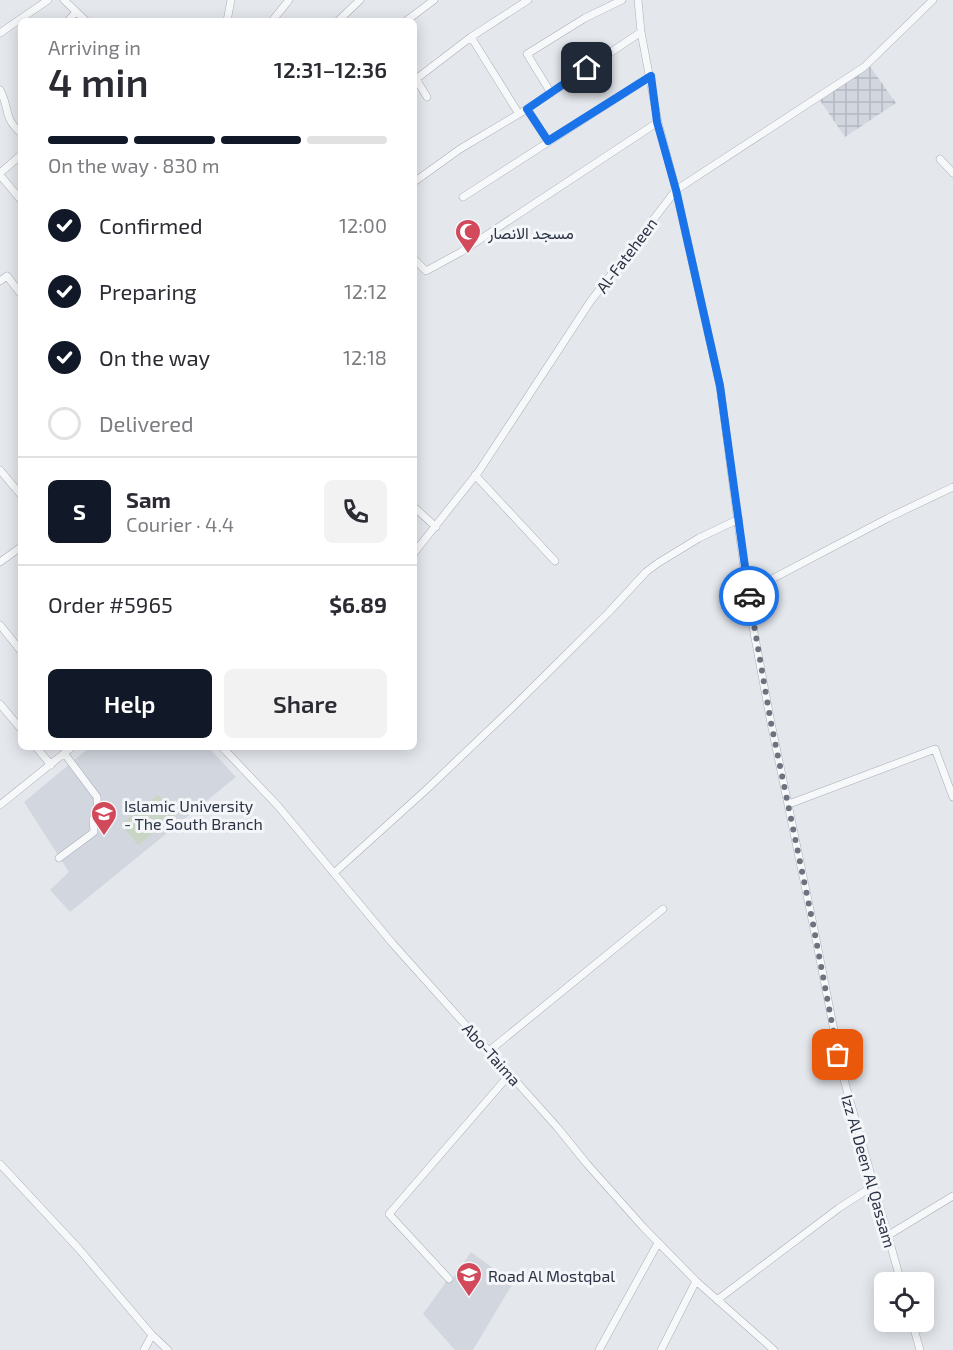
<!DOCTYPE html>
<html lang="en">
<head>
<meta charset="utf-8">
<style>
	:root { --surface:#fff; --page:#f2f2f3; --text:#2b2b33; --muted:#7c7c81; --line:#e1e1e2; --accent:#111827 }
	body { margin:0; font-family:"Exo 2",Vazirmatn,sans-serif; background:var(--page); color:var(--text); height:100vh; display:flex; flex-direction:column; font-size:22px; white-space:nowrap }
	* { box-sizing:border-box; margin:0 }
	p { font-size:20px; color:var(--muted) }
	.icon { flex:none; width:33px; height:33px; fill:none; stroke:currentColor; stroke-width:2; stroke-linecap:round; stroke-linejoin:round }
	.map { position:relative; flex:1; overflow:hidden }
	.details { position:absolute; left:18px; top:18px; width:399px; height:732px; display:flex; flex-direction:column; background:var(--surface); border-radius:9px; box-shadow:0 3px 15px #0003 }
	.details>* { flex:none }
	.tools { position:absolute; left:874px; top:1272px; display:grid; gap:12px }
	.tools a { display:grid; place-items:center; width:60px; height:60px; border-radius:9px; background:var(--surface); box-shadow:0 3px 15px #0003; font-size:30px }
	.pin { position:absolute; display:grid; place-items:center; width:51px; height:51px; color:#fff; margin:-26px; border-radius:12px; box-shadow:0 3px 9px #0006 }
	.courier { position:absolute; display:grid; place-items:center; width:60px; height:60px; margin:-30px; border:4px solid #1a73e8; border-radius:50%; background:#fff; color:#222; box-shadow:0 2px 8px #0007 }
	.headline em { font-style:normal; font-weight:600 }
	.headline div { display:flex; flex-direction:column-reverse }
	.headline { display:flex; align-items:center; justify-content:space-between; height:102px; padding:0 30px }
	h1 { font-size:39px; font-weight:600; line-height:45px }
	.bar { display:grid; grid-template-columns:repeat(4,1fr); gap:9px 6px; align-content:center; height:72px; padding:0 30px }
	.bar i { height:8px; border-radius:4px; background:var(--line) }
	.bar .active { background:var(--accent) }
	.bar p { grid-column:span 4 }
	.line { display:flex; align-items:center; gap:15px; padding:0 30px; border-top:2px solid var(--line) }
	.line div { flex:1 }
	.round { display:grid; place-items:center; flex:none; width:63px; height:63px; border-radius:9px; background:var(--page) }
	ol { padding:0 30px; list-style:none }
	li { display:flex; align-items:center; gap:18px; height:66px }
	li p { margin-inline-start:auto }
	li .icon { padding:6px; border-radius:50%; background:var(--accent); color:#fff; stroke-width:4 }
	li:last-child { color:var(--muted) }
	li i { width:33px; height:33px; border:3px solid var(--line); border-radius:50% }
	.primary-button { display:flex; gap:12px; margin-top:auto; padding:12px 30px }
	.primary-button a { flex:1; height:69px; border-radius:9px; background:var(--accent); color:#fff; font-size:24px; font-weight:600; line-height:69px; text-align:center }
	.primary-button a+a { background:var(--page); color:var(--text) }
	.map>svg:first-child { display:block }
	.built { fill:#d2d6de }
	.industrial { fill:url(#industrial-grid) }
	.pitch { fill:#c9d6c5 }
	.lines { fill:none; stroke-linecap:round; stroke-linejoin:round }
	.minor-casing { stroke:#a9aeb7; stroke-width:8 }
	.minor { stroke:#f7f8fa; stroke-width:7 }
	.done { stroke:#6c737f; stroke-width:6; stroke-dasharray:0 10.8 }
	.route { stroke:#1a73e8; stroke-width:8 }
	.labels { text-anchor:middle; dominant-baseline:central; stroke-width:6; stroke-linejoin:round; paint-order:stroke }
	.poi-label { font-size:16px; fill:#2b3445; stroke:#f4f6f9; text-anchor:start }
	.street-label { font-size:16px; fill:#2b3445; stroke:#f4f6f9 }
</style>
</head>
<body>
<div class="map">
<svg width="953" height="1350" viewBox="0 0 953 1350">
	<defs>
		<pattern id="industrial-grid" width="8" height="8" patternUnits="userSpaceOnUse" patternTransform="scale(1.5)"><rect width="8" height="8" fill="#d2d6de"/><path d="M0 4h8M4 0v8" fill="none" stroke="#b4b8c0"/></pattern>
	</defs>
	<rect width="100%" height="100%" fill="#e4e7ec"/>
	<path class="built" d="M90,747H208L236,777L70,912L50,890L69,872L24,802Z
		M471,1252L513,1283L473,1350H455L423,1314L448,1279L451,1281Z"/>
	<path class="industrial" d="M869,65L896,103L845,137L819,99Z"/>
	<path class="pitch" d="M158,795L175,816L138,845L121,824Z"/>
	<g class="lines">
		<defs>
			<path id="minor" d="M64,0L86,21
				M638,0L641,32L658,122L676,190L720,386L749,606L771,723L813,924L843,1076L901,1282
				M68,21L76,12
				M227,21L231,0
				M272,21L289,0
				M338,21L360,0
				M406,21L434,0
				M0,33L48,0
				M471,37L519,114
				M0,90C10,108 3,118 21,133
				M551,93L527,54L585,18L622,0
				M427,97L416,79L471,37L528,0
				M527,109L548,141
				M940,159L953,173
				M0,173L21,155
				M0,175L21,200
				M414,182L460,149L527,109L641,32
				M463,197L651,76
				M414,259L426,271L461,252L658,122
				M0,281L7,276L21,294
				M0,470L21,495
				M475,475L555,561
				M414,507L436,527
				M414,553L479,471L590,302L676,190L864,67L933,0
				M0,562L21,547
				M749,591L888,518L953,487
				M0,625L21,651
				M0,704L21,729
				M36,747L51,765
				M222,747L278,806L393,944L557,1127L587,1164L644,1228L696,1281L774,1350
				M789,804L935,749L953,797
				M0,805L72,747
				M59,858L94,832L93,819L98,811L97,797L64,753
				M334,873L427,789L512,708L609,612L646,572L658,563L699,538L739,519
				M489,1051L663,909
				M0,1164L79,1249L152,1335L168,1350
				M887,1236L953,1196
				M449,1279L389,1214L510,1074
				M717,1300L839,1208L873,1186
				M912,1322L920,1350
				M144,1350L152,1335
				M599,1350L658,1243
				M661,1350L696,1281"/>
		</defs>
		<use href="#minor" class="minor-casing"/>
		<use href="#minor" class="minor"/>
	</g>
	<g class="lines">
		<path class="done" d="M749,596L771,723L813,924L838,1055"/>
		<path class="route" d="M587,68L527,109L548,141L651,76L657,122L676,190L720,386L749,596"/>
	</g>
	<defs>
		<symbol id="mosque-pin" viewBox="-11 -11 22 30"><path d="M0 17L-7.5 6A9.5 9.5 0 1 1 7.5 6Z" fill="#d1495b" stroke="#f4f6f9"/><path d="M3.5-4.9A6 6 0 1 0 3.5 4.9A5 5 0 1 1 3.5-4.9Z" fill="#fff"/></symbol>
		<symbol id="university-pin" viewBox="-11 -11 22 30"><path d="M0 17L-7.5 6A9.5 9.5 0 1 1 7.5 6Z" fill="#d1495b" stroke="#f4f6f9"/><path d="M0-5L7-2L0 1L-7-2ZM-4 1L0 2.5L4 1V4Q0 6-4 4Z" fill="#fff"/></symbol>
		<symbol id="school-pin" viewBox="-11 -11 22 30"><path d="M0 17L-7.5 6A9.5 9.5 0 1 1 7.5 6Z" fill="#d1495b" stroke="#f4f6f9"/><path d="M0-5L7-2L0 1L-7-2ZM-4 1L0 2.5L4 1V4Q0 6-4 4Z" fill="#fff"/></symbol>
	</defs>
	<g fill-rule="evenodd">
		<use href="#mosque-pin" x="453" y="217" width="30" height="40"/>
		<use href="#university-pin" x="89" y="799" width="30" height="40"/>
		<use href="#school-pin" x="454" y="1260" width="30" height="40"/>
	</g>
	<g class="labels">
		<g class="poi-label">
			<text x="488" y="232">مسجد الانصار</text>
			<text x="124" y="805">Islamic University<tspan x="124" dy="18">- The South Branch</tspan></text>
			<text x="488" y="1275">Road Al Mostqbal</text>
		</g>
		<g class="street-label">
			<text transform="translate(626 255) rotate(-53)">Al-Fateheen</text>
			<text transform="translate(492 1054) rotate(48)">Abo-Taima</text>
			<text transform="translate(869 1171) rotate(74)">Izz Al Deen Al Qassam</text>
		</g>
	</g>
</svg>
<div class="tools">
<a><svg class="icon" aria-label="locate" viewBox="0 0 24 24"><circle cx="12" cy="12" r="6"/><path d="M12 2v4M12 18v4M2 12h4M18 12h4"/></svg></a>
</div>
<div class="pin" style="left:838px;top:1055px;background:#ea580c"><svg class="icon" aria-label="bag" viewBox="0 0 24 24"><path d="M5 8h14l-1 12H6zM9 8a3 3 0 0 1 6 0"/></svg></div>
<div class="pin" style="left:587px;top:68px;background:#1f2937"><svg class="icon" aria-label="home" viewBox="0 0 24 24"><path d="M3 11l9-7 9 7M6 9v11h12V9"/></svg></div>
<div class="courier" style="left:749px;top:596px"><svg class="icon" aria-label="car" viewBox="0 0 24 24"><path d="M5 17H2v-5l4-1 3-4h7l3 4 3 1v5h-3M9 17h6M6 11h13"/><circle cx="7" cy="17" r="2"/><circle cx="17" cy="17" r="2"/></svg></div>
<section class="details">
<div class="headline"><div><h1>4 min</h1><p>Arriving in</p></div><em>12:31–12:36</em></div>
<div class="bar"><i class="active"></i><i class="active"></i><i class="active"></i><i></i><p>On the way · 830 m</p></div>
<ol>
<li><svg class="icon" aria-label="check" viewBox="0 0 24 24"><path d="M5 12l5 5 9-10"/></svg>Confirmed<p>12:00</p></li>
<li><svg class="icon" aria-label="check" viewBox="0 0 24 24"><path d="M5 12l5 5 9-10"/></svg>Preparing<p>12:12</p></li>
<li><svg class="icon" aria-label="check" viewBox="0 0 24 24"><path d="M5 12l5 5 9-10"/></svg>On the way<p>12:18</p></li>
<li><i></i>Delivered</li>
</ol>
<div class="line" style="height:108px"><b class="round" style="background:var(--accent);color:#fff">S</b><div><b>Sam</b><p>Courier · 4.4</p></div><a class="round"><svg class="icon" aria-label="phone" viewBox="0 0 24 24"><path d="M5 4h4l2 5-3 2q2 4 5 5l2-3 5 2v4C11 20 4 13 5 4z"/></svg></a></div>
<div class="line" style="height:78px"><div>Order #5965</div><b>$6.89</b></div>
<div class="primary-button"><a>Help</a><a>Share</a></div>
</section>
</div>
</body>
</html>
